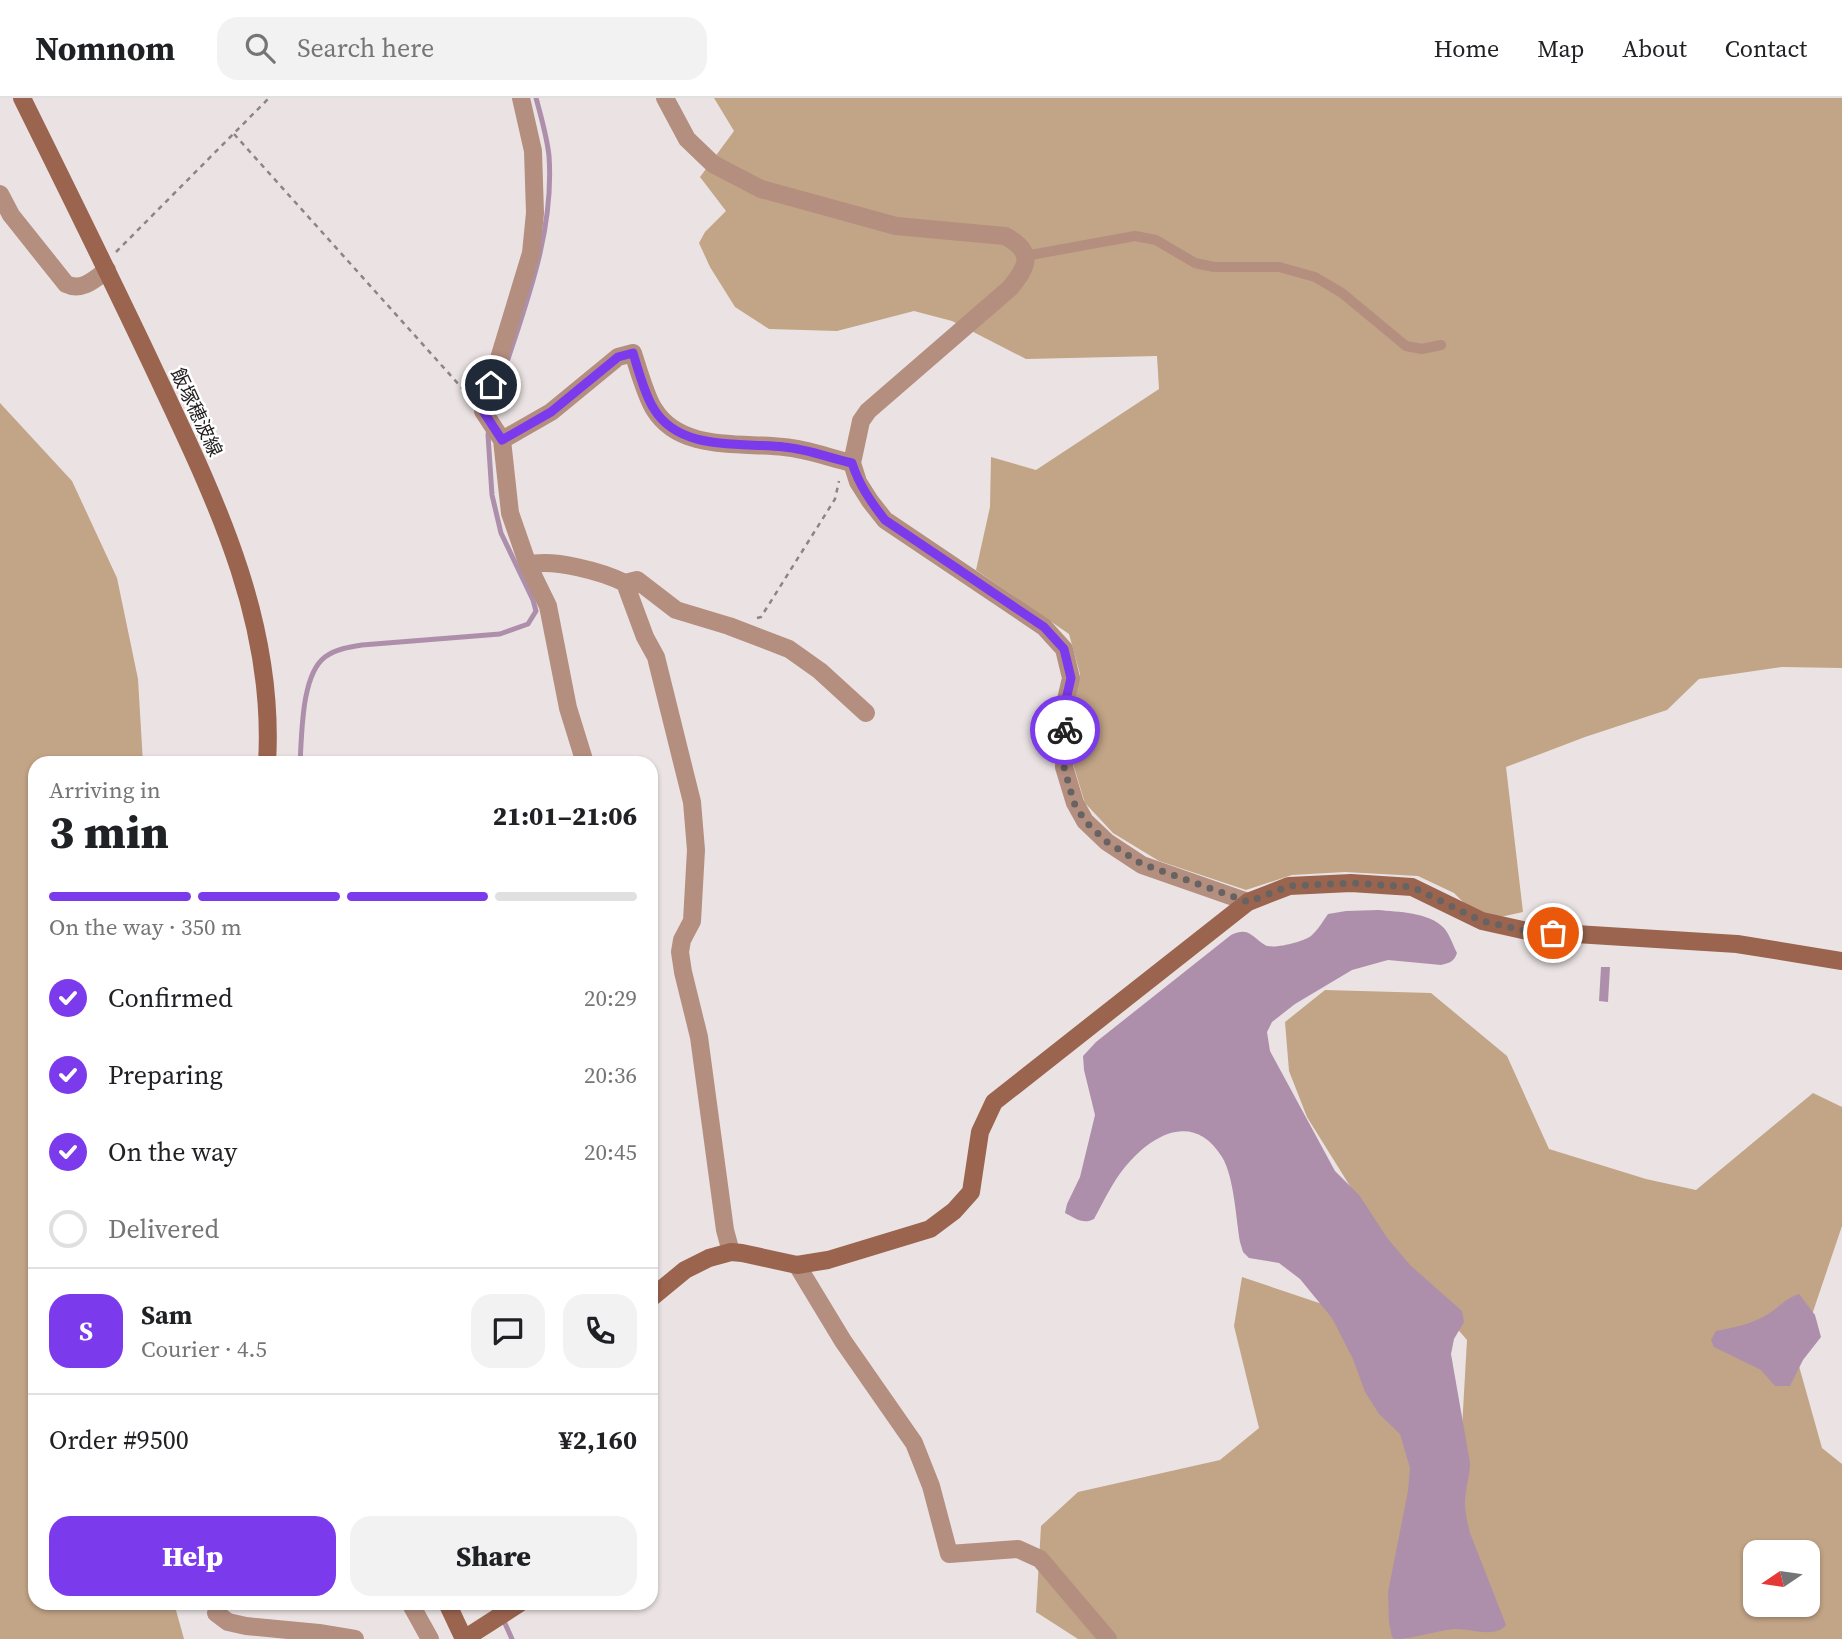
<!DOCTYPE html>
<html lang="en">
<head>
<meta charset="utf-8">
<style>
	:root { --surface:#fff; --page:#f2f2f2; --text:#202124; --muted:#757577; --line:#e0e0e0; --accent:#7c3aed }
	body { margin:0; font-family:"Source Serif 4","Noto Sans JP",serif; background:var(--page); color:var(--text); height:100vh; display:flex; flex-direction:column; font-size:26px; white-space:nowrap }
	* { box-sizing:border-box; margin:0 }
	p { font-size:23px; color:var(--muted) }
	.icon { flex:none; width:38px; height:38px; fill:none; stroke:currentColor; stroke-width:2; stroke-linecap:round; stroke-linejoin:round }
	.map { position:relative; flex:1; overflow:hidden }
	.details { position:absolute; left:28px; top:658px; width:630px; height:854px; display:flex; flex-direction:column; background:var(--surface); border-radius:21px; box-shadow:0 2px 5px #0004 }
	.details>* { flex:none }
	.needle { width:46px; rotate:257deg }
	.controls { position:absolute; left:1743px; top:1442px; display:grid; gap:14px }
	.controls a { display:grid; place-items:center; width:77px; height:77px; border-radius:14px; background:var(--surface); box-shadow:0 2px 5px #0004; font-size:35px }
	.pin { position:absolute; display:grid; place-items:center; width:60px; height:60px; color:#fff; margin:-30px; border:4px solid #fff; border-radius:50%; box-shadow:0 2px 7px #0007 }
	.courier { position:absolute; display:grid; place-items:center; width:70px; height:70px; margin:-35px; border:5px solid #7c3aed; border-radius:50%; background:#fff; color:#222; box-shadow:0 2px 9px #0007 }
	.headline em { font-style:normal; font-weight:800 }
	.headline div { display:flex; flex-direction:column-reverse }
	.headline { display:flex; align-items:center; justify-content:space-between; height:119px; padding:0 21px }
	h1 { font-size:46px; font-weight:800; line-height:52px }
	.bar { display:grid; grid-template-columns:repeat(4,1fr); gap:10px 7px; align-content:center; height:84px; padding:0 21px }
	.bar i { height:9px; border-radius:5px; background:var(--line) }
	.bar .active { background:var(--accent) }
	.bar p { grid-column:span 4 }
	.line { display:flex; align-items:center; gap:18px; padding:0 21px; border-top:2px solid var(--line) }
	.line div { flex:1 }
	.round { display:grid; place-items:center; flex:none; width:74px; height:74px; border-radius:21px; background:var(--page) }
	ol { padding:0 21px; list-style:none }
	li { display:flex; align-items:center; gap:21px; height:77px }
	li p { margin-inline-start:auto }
	li .icon { padding:7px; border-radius:50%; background:var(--accent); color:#fff; stroke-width:4 }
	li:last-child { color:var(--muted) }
	li i { width:38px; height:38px; border:4px solid var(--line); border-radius:50% }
	.action { display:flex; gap:14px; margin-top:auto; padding:14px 21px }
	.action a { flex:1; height:80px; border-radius:21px; background:var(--accent); color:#fff; font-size:28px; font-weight:800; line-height:80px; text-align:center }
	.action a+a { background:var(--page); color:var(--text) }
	header { display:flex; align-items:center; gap:42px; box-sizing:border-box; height:98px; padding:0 35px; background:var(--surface); border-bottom:2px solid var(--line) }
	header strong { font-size:33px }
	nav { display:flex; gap:38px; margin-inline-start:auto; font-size:24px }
	.search { width:490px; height:63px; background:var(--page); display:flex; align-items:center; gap:18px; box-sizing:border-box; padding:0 24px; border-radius:21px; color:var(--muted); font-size:26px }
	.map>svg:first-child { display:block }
	.forest { fill:#c2a486; fill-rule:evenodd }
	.water { fill:#ae8fab }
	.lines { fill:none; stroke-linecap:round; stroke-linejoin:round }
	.stream { stroke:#ae8fab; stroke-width:5 }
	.path { stroke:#8b8585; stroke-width:2.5; stroke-dasharray:5 5; stroke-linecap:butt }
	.lane { stroke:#b48e7f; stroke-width:10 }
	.street { stroke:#b48e7f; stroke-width:18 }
	.secondary { stroke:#9a644e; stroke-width:18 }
	.done { stroke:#686363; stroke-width:7; stroke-dasharray:0 12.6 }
	.route { stroke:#7c3aed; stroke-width:9 }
	.labels { text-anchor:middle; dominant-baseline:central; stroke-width:5; stroke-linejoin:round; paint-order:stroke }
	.street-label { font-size:19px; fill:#211e1e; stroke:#fff }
</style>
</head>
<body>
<header>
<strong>Nomnom</strong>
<div class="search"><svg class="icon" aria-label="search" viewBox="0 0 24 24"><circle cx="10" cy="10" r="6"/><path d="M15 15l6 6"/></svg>Search here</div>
<nav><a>Home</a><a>Map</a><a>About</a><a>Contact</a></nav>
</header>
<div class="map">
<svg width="1842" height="1541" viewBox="0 0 1842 1541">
	<rect width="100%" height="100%" fill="#ebe3e3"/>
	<path class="forest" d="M714,0H1842V570L1782,569L1699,581L1667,612L1585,639L1506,669L1523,814L1482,823L1454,795L1418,778L1345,774L1292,777L1246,792L1159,763L1113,735L1085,705L1073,666L1074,608L1080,576L1069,536L976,472L990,409L991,359L1036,372L1159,291L1157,258L1026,261L952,223L914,213L837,233L769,231L735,209L710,169L699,145L705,134L726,113L700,79L734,33Z
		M0,305L72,383L117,480L138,581L143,665H35V1505H174L184,1541H0Z
		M1325,892L1431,895L1507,958L1549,1051L1646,1081L1696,1092L1813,995L1842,1009V1128L1797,1261L1822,1350L1842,1366V1541H1078L1036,1514L1041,1428L1078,1394L1220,1362L1259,1330L1234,1228L1242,1179L1334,1210L1458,1400L1467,1242L1391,1154L1307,1019L1289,973L1285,924ZM1755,1454H1808V1507H1755Z"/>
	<path class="water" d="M1378,812C1398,814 1429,814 1444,830C1450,837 1453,847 1457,855C1454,864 1449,865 1441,867L1388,862L1352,872L1295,906L1272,924L1267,934L1270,953L1335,1073L1359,1097L1388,1141L1410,1167L1462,1213L1464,1224L1454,1241L1451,1256L1470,1365C1470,1376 1467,1384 1466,1394C1463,1408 1467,1422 1470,1435L1506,1527C1495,1541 1470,1530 1454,1531C1434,1533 1415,1541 1394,1541L1392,1539L1389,1524L1388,1494L1408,1393L1410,1370L1400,1336L1379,1316L1365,1294L1353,1261L1332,1220L1300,1181L1279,1165L1249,1160L1243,1154L1240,1144C1236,1121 1234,1078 1222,1059C1194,1013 1152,1036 1125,1069C1112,1085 1104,1103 1094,1121C1083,1127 1075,1120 1065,1115L1067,1106L1080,1079L1095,1017L1084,972L1083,958L1096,944L1231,837C1249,828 1252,839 1265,847C1273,852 1305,843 1311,838C1318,832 1323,823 1328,816L1346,813Z
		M1601,869H1610L1608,904L1599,903Z
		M1799,1196L1815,1217L1821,1239L1803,1262L1790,1288H1775L1761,1272L1714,1249L1711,1242L1716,1233C1732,1230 1751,1226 1765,1218C1777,1211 1786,1200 1799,1196Z"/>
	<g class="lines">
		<path class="stream" d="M508,261C530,195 554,128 549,58C547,39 541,18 536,0
			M492,318L498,294
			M300,665C302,637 301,577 325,559C336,551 349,549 362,547L500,536L528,526L536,513L533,502L501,435L492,397L488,337L489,331
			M503,1521L512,1541"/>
		<path class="path" d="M234,36L470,299
			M116,154L269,0
			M757,520L761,519L835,401L839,383"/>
		<path class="lane" d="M1025,158L1135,138L1156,142L1195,165L1214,169H1279L1315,179L1342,195L1406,248L1422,251L1441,247"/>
		<path class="street" d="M521,0L533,53L535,115L531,155L483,313L502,342L510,415L528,467L548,508L568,610L585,665
			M665,0L687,41L713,66L761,91L896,128L1005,138C1035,154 1028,168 1010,190L868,313L861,323L852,365L858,384L870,403L885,422L1044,529L1064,551L1071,580L1065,606L1064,669L1075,705L1085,723L1107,744L1142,767L1248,804
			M0,96L11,117L66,186C82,194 95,181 107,172
			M502,342L551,314L618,259L633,255C638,270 646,299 654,311C680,354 741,344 784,349C807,351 830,360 852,365
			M528,467C553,460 603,474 625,485L645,539L656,559L692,704L696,752L692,823L682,842L680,854L683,874L699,939L725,1132L731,1154
			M625,485L637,482L676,512L729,528L789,551L820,573L866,615
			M797,1167L843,1243L914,1345L931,1388L949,1456L1018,1451L1040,1461L1108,1541
			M410,1505L430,1541
			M216,1515L228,1524L246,1528L319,1535L355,1541"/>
		<path class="secondary" d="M22,0C66,89 110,178 152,267C212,395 276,520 267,665
			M651,1200L685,1172L709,1160L731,1154L742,1155L797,1167L828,1162L930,1131L954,1113L971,1094L980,1034L994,1004L1248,804L1289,788L1351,785L1412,789L1482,823L1527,833L1737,846L1842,863
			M447,1505L464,1541
			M464,1541L520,1505"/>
	</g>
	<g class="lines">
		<path class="done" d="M1065,632L1064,669L1074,705L1085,723L1107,744L1142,766L1248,804L1289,788L1352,785L1412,789L1482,823L1527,833L1553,835"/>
		<path class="route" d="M491,287L483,313L502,342L551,314L618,259L633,255C638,271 645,298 654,311C680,354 741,344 784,349C807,351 830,360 852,365C859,387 871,404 885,422L1044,529L1064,551L1071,580L1065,606V632"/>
	</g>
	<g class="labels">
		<g class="street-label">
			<text transform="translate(197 314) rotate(65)">飯塚穂波線</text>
		</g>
	</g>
</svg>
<div class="controls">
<a><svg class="needle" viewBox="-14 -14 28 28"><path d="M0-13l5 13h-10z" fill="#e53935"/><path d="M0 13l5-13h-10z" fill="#757577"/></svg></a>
</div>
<div class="pin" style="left:1553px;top:835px;background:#ea580c"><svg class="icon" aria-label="bag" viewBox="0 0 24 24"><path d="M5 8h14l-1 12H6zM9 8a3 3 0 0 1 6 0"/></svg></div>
<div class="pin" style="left:491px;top:287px;background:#1f2937"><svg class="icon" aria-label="home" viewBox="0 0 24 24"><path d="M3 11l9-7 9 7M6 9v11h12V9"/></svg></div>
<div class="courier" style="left:1065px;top:632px"><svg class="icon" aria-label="bike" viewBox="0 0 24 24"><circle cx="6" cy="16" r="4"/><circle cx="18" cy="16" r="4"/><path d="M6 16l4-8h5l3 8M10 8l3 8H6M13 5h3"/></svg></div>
<section class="details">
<div class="headline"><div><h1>3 min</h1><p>Arriving in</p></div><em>21:01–21:06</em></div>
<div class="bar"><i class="active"></i><i class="active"></i><i class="active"></i><i></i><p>On the way · 350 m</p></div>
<ol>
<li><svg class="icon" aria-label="check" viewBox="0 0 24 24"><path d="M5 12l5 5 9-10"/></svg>Confirmed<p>20:29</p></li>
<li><svg class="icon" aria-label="check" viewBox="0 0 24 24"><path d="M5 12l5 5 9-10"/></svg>Preparing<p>20:36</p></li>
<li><svg class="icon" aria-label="check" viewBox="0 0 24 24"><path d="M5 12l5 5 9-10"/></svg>On the way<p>20:45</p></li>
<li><i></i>Delivered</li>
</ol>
<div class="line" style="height:126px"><b class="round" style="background:var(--accent);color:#fff">S</b><div><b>Sam</b><p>Courier · 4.5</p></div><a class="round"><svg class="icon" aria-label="chat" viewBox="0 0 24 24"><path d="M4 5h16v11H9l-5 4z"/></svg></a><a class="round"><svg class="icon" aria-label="phone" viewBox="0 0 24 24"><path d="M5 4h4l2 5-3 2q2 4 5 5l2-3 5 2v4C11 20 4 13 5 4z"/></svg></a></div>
<div class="line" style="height:91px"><div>Order #9500</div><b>¥2,160</b></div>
<div class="action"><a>Help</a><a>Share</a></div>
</section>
</div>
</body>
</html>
